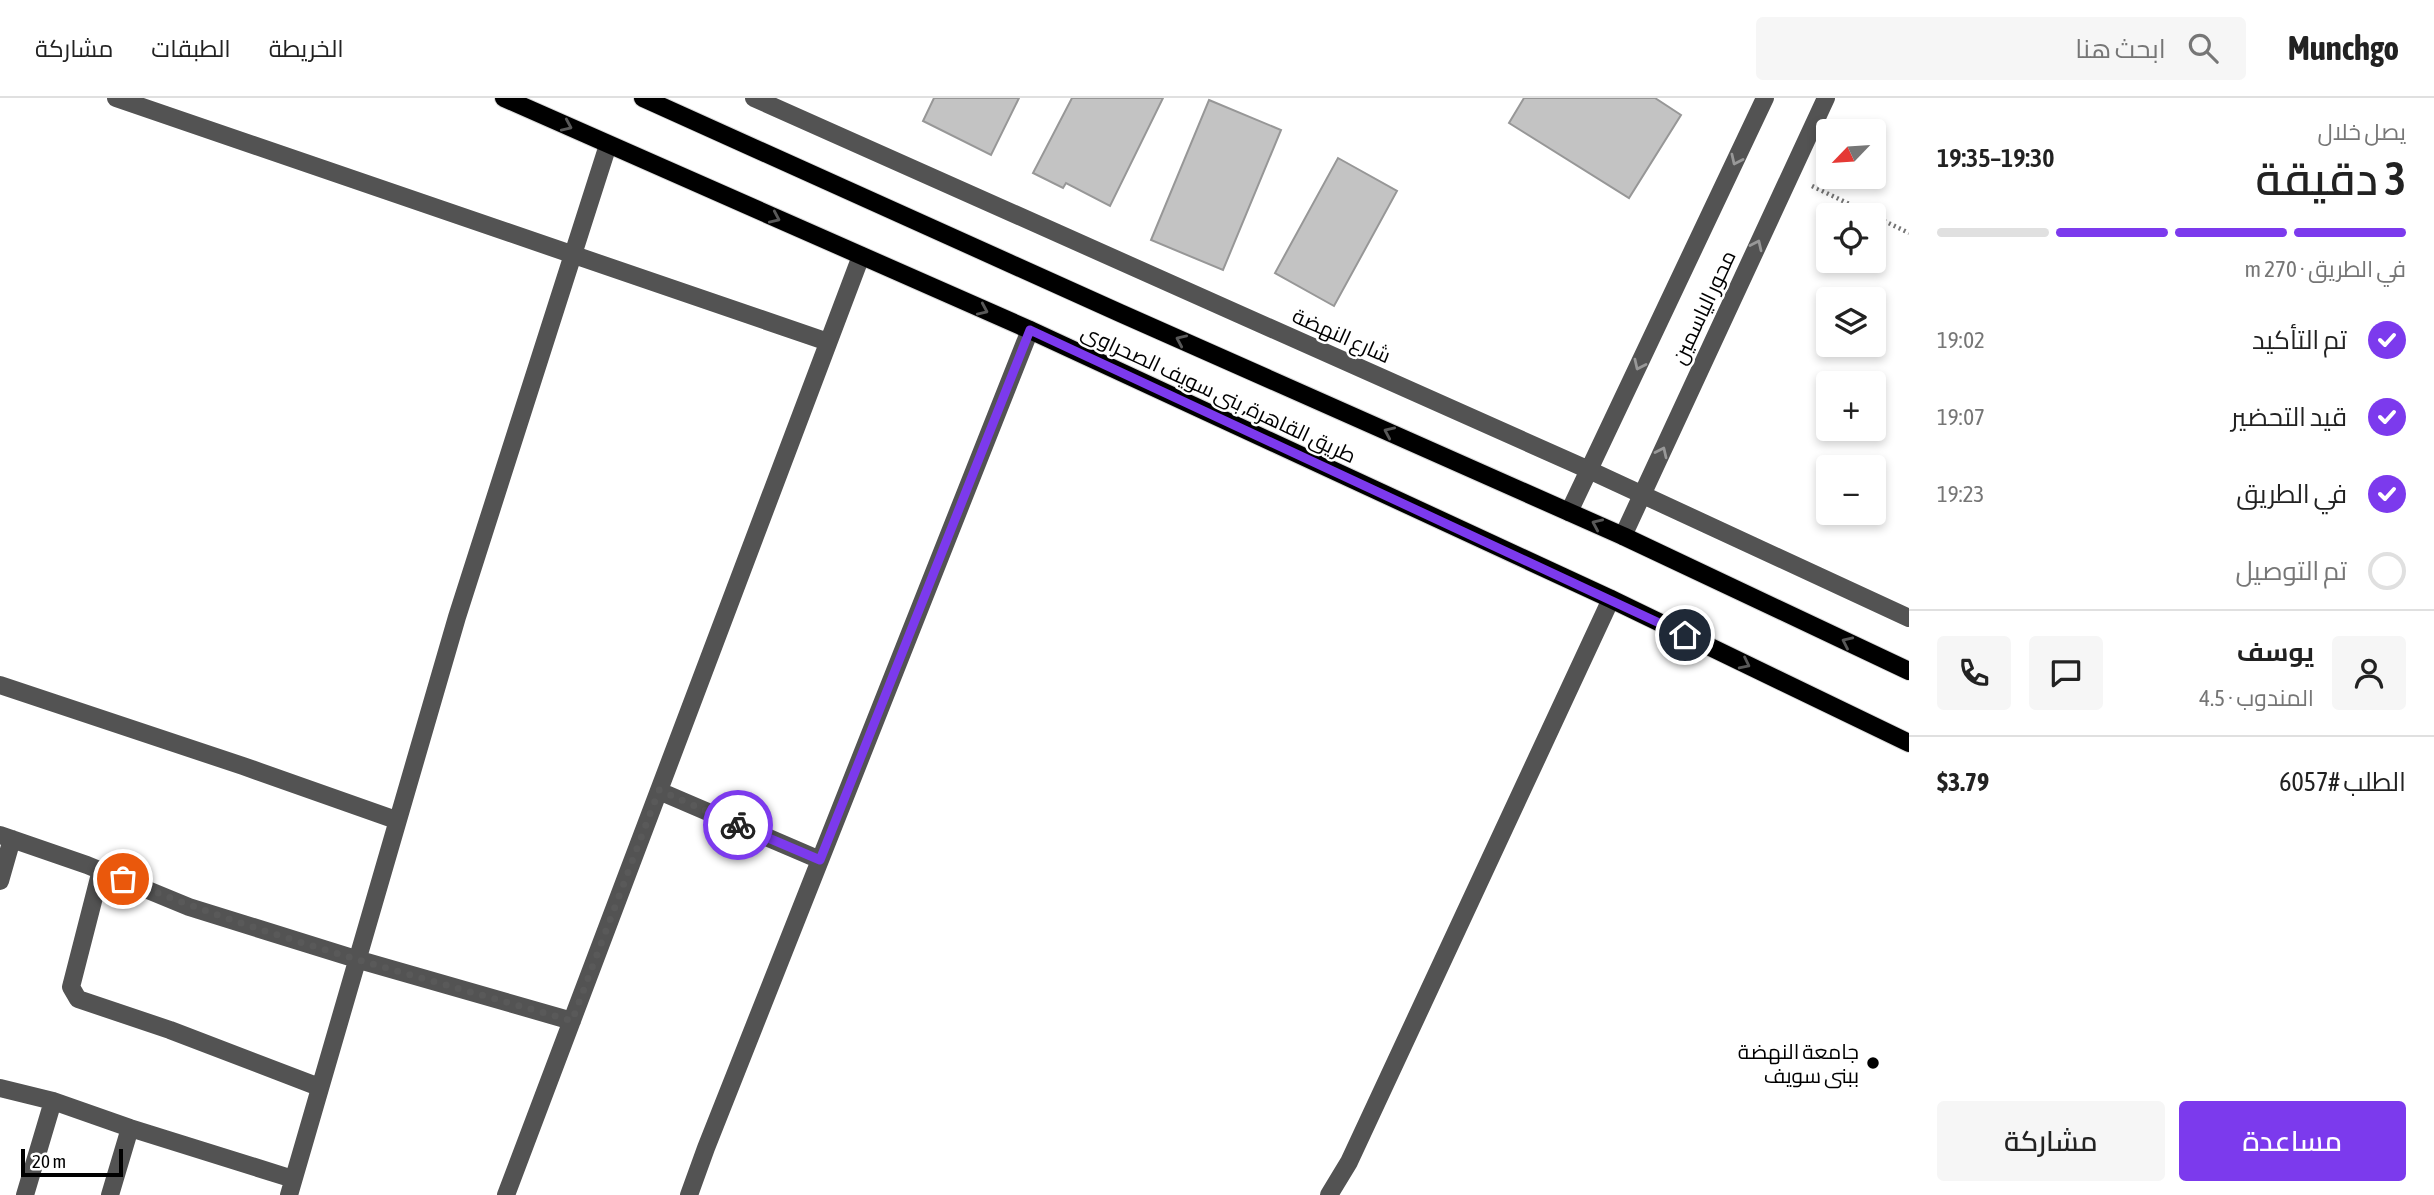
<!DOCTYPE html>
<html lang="ar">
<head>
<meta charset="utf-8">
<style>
	:root { --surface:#fff; --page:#f6f6f6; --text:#222; --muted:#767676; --line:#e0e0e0; --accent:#7c3aed }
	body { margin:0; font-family:"Asap Condensed",Cairo,sans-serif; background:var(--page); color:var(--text); direction:rtl; height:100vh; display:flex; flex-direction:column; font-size:26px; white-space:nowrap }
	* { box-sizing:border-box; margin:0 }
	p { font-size:23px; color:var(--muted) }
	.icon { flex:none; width:38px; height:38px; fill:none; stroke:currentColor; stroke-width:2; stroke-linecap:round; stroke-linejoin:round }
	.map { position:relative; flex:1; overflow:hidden; direction:ltr }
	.sheet { display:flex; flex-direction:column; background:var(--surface); width:525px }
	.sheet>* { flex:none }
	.needle { width:46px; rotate:245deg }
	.controls { position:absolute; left:1816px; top:21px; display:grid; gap:14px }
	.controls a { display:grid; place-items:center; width:70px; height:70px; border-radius:7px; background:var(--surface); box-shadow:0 4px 10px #0003; font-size:35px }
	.scale { position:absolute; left:21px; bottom:18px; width:102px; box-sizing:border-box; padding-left:7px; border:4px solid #000; border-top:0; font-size:19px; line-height:24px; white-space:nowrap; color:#000; -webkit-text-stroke:5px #fff; paint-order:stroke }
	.pin { position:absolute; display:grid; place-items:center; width:60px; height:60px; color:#fff; margin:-30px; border:4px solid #fff; border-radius:50%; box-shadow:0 2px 7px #0007 }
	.courier { position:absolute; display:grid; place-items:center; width:70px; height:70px; margin:-35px; border:5px solid #7c3aed; border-radius:50%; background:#fff; color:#222; box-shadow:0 2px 9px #0007 }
	.headline em { font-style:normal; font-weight:600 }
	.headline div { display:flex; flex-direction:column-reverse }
	.headline { display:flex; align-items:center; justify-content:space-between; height:119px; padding:0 28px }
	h1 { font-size:46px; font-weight:600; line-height:52px }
	.bar { display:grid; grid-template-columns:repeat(4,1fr); gap:10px 7px; align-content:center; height:84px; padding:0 28px }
	.bar i { height:9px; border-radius:5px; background:var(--line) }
	.bar .selected { background:var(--accent) }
	.bar p { grid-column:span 4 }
	.line { display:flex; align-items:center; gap:18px; padding:0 28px; border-top:2px solid var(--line) }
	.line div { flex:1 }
	.round { display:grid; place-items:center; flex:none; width:74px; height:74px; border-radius:7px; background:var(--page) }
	ol { padding:0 28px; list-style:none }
	li { display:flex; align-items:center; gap:21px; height:77px }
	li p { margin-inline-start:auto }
	li .icon { padding:7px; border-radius:50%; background:var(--accent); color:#fff; stroke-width:4 }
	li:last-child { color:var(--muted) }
	li i { width:38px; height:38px; border:4px solid var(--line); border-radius:50% }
	.action { display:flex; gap:14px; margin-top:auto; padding:14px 28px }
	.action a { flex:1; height:80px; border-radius:7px; background:var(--accent); color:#fff; font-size:28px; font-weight:600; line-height:80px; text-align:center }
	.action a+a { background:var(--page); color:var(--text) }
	header { display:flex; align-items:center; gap:42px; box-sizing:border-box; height:98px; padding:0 35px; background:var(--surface); border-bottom:2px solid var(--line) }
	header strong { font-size:33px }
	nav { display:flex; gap:38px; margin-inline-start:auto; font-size:24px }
	.search { width:490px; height:63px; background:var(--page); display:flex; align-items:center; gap:18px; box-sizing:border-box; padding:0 24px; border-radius:7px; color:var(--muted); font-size:26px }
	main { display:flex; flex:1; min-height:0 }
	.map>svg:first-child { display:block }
	.building { fill:#c3c3c3; stroke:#979797; stroke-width:2 }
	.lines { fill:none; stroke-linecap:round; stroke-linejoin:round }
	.major-casing { stroke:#dbdbdb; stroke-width:20 }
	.path { stroke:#757575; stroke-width:4.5; stroke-dasharray:2 3.5; stroke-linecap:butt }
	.minor { stroke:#535353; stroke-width:18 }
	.major { stroke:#000; stroke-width:18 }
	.oneway { stroke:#595959 }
	.oneway2 { stroke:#989898 }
	.done { stroke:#595959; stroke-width:7; stroke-dasharray:0 12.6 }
	.route { stroke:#7c3aed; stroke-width:9 }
	.poi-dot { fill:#000; stroke:#fff; stroke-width:2.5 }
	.labels { text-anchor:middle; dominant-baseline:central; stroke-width:5; stroke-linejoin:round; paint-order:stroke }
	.street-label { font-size:21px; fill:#000; stroke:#fff }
	.poi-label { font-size:21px; fill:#000; stroke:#fff; text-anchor:end }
</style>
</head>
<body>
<header>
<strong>Munchgo</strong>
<div class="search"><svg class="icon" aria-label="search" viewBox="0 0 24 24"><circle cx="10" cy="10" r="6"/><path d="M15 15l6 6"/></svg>ابحث هنا</div>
<nav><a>الخريطة</a><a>الطبقات</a><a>مشاركة</a></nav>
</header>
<main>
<section class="sheet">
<div class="headline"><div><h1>3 دقيقة</h1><p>يصل خلال</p></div><em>19:30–19:35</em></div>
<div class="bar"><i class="selected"></i><i class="selected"></i><i class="selected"></i><i></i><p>في الطريق · 270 m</p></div>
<ol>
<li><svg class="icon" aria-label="check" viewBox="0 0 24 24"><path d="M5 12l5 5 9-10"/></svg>تم التأكيد<p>19:02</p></li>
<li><svg class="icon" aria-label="check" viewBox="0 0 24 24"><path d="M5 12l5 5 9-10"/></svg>قيد التحضير<p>19:07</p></li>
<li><svg class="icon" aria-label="check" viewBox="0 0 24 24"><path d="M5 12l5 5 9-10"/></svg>في الطريق<p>19:23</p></li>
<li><i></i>تم التوصيل</li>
</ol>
<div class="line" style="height:126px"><a class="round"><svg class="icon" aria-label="person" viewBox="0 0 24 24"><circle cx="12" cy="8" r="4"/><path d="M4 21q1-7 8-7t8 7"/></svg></a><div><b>يوسف</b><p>المندوب · 4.5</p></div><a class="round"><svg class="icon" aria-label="chat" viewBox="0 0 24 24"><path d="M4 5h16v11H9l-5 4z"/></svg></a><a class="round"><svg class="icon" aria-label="phone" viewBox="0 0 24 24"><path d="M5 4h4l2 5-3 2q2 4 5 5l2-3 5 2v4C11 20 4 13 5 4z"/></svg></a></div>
<div class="line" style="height:91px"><div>الطلب #6057</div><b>$3.79</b></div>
<div class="action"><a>مساعدة</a><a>مشاركة</a></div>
</section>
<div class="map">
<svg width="1909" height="1097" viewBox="0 0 1909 1097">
	<rect width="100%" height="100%" fill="#fff"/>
	<path class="building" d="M934,0H1019L991,57L923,23Z
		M1072,0H1163L1110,108L1066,85L1063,90L1033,75Z
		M1524,0H1655L1681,17L1629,100L1509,25Z
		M1209,2L1281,32L1223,172L1151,142Z
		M1338,60L1397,93L1334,208L1275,175Z"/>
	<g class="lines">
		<defs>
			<path id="major" d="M504,0L1030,232L1611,501L1909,645
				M643,0L1120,215L1623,438L1909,573"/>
		</defs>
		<use href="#major" class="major-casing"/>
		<path class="path" d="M1812,88L1872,117
			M1874,118L1909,135"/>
		<path class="minor" d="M116,0L828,244
			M754,0L1589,372L1909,520
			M1569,414L1765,0
			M1623,438L1826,0
			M0,587L243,668L396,722
			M659,693L820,762
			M0,737L87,767L189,809L356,861L572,923
			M101,772L71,889L78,901L170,932L319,989
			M0,783L12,741
			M0,990L53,1003L130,1030L293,1081
			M25,1097L53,1003
			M110,1097L130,1030
			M289,1097L457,519L608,47
			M506,1097L861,158
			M689,1097L706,1050L1030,232
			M1329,1097L1349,1064L1611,501"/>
		<use href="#major" class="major"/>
	</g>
	<defs><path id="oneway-chevron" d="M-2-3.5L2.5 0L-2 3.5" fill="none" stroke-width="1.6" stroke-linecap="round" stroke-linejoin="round" transform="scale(1.75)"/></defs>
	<g class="oneway">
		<use href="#oneway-chevron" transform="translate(567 28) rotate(24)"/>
		<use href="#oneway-chevron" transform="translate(775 120) rotate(24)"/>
		<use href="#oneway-chevron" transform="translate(983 212) rotate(24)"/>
		<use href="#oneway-chevron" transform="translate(1181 242) rotate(-156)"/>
		<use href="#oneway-chevron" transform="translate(1389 334) rotate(-156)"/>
		<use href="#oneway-chevron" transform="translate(1597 426) rotate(-156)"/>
		<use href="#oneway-chevron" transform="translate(1847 544) rotate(-155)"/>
		<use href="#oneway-chevron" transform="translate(1745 566) rotate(26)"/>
	</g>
	<g class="oneway2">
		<use href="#oneway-chevron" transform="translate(1736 62) rotate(115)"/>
		<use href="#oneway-chevron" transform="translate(1757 147) rotate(-65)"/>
		<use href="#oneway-chevron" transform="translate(1639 267) rotate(115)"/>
		<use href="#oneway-chevron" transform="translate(1662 354) rotate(-65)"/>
	</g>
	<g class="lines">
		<path class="done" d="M123,781C268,841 422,879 572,923L659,692L738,727"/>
		<path class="route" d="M738,727L820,762L1030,232L1685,537"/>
	</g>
	<circle class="poi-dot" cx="1873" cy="965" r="7"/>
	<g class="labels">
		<g class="street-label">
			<text transform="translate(1703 209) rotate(-65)">محور الياسمين</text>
			<text transform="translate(1342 237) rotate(24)">شارع النهضة</text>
			<text transform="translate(1219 295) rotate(25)">طريق القاهرة, بنى سويف الصحراوى</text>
		</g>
		<g class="poi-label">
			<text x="1859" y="953">جامعة النهضة<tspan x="1859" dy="24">ببنى سويف</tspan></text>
		</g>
	</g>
</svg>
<div class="controls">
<a><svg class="needle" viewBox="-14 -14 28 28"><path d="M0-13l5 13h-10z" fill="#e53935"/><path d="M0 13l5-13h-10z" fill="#767676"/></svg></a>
<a><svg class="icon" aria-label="locate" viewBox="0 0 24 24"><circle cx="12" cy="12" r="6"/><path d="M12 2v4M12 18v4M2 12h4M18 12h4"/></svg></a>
<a><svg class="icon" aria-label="layers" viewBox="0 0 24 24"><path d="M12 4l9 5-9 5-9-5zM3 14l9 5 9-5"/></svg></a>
<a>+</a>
<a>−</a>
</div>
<div class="scale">20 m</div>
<div class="pin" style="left:123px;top:781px;background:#ea580c"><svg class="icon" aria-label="bag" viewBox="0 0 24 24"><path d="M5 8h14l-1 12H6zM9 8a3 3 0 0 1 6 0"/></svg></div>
<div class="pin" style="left:1685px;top:537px;background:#1f2937"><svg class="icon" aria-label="home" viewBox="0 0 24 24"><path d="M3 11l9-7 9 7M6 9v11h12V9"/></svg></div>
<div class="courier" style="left:738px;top:727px"><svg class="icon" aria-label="bike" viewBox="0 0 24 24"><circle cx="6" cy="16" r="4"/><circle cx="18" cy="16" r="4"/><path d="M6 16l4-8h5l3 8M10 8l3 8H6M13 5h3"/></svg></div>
</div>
</main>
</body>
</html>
